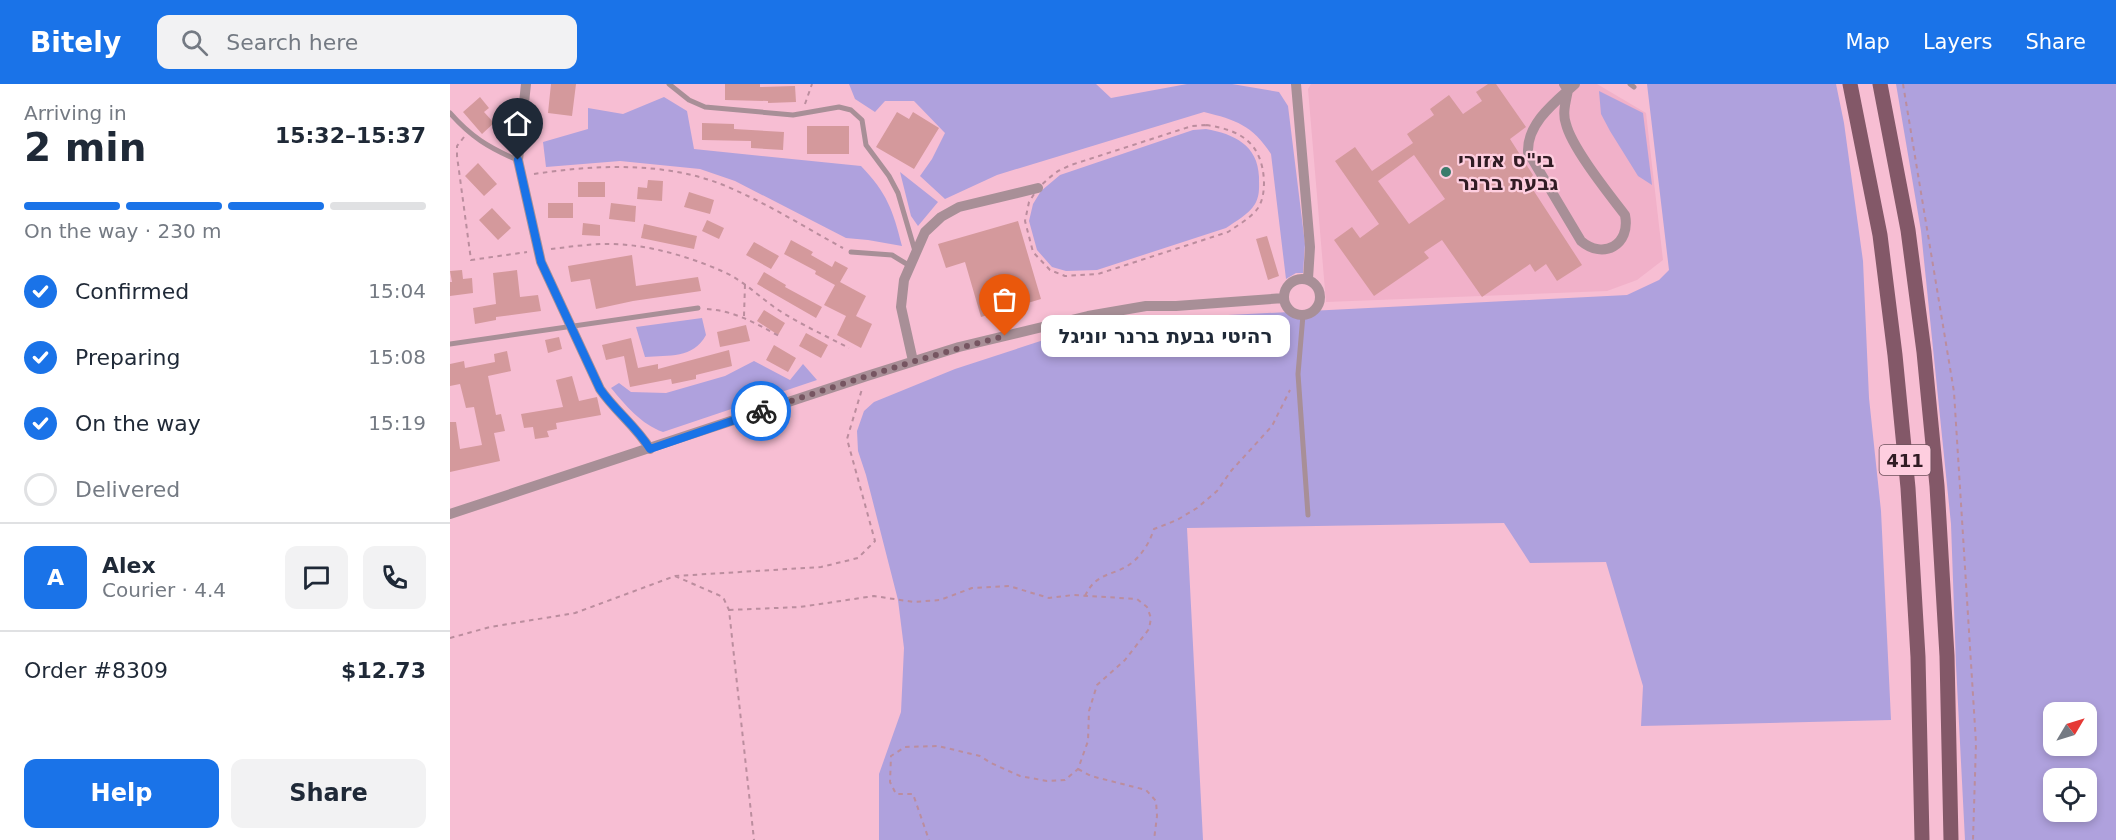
<!DOCTYPE html>
<html lang="en">
<head>
<meta charset="utf-8">
<style>
	:root { --surface:#fff; --page:#f2f2f3; --text:#1f2937; --muted:#747a83; --line:#e0e1e3; --accent:#1a73e8 }
	body { margin:0; font-family:"DejaVu Sans","Noto Sans Hebrew",sans-serif; background:var(--page); color:var(--text); height:100vh; display:flex; flex-direction:column; font-size:22px; white-space:nowrap }
	* { box-sizing:border-box; margin:0 }
	p { font-size:20px; color:var(--muted) }
	.icon { flex:none; width:33px; height:33px; fill:none; stroke:currentColor; stroke-width:2; stroke-linecap:round; stroke-linejoin:round }
	.map { position:relative; flex:1; overflow:hidden }
	.drawer { display:flex; flex-direction:column; background:var(--surface); width:450px }
	.drawer>* { flex:none }
	.needle { width:39px; rotate:52deg }
	.controls { position:absolute; left:1593px; top:618px; display:grid; gap:12px }
	.controls a { display:grid; place-items:center; width:54px; height:54px; border-radius:12px; background:var(--surface); box-shadow:0 3px 9px #0003; font-size:30px }
	.pin { position:absolute; display:grid; place-items:center; width:51px; height:51px; color:#fff; margin:-62px -26px; border-radius:50% 50% 50% 0; rotate:-45deg; box-shadow:0 0 6px #0007 }
	.pin .icon { rotate:45deg }
	.courier { position:absolute; display:grid; place-items:center; width:60px; height:60px; margin:-30px; border:4px solid #1a73e8; border-radius:50%; background:#fff; color:#222; box-shadow:0 2px 8px #0007 }
	.bubble { position:absolute; height:42px; border-radius:12px; background:var(--surface); box-shadow:0 3px 9px #0003; font-size:20px; font-weight:700; line-height:42px; text-align:center }
	.headline em { font-style:normal; font-weight:700 }
	.headline div { display:flex; flex-direction:column-reverse }
	.headline { display:flex; align-items:center; justify-content:space-between; height:102px; padding:0 24px }
	h1 { font-size:39px; font-weight:700; line-height:45px }
	.bar { display:grid; grid-template-columns:repeat(4,1fr); gap:9px 6px; align-content:center; height:72px; padding:0 24px }
	.bar i { height:8px; border-radius:4px; background:var(--line) }
	.bar .on { background:var(--accent) }
	.bar p { grid-column:span 4 }
	.line { display:flex; align-items:center; gap:15px; padding:0 24px; border-top:2px solid var(--line) }
	.line div { flex:1 }
	.round { display:grid; place-items:center; flex:none; width:63px; height:63px; border-radius:12px; background:var(--page) }
	ol { padding:0 24px; list-style:none }
	li { display:flex; align-items:center; gap:18px; height:66px }
	li p { margin-inline-start:auto }
	li .icon { padding:6px; border-radius:50%; background:var(--accent); color:#fff; stroke-width:4 }
	li:last-child { color:var(--muted) }
	li i { width:33px; height:33px; border:3px solid var(--line); border-radius:50% }
	.action { display:flex; gap:12px; margin-top:auto; padding:12px 24px }
	.action a { flex:1; height:69px; border-radius:12px; background:var(--accent); color:#fff; font-size:24px; font-weight:700; line-height:69px; text-align:center }
	.action a+a { background:var(--page); color:var(--text) }
	header { display:flex; align-items:center; gap:36px; box-sizing:border-box; height:84px; padding:0 30px; background:var(--accent); color:#fff }
	header strong { font-size:28px }
	nav { display:flex; gap:33px; margin-inline-start:auto; font-size:21px }
	.search { width:420px; height:54px; background:var(--page); display:flex; align-items:center; gap:15px; box-sizing:border-box; padding:0 21px; border-radius:12px; color:var(--muted); font-size:22px }
	main { display:flex; flex:1; min-height:0 }
	.map>svg:first-child { display:block }
	.built { fill:#f1b1c9 }
	.green { fill:#afa1dd; fill-rule:evenodd }
	.building { fill:#d4999c; fill-rule:evenodd }
	.lines { fill:none; stroke-linecap:round; stroke-linejoin:round }
	.path { stroke:#bb8d9e; stroke-width:2; stroke-dasharray:4.5 4.5; stroke-linecap:butt }
	.lane { stroke:#a88f97; stroke-width:5 }
	.street { stroke:#a88f97; stroke-width:10 }
	.primary { stroke:#835868; stroke-width:15 }
	.done { stroke:#765561; stroke-width:6; stroke-dasharray:0 10.8 }
	.route { stroke:#1a73e8; stroke-width:8 }
	.poi-dot { fill:#3b7c6b; stroke:#fecedf; stroke-width:2 }
	.labels { text-anchor:middle; dominant-baseline:central; stroke-width:4.5; stroke-linejoin:round; paint-order:stroke }
	.shield { fill:#fecedf; stroke:#6e515c; stroke-width:1.5 }
	.shield-label { font-size:18px; font-weight:bold; fill:#311c24 }
	.poi-label { font-size:20px; font-weight:bold; fill:#311c24; stroke:#fecedf; text-anchor:start }
</style>
</head>
<body>
<header>
<strong>Bitely</strong>
<div class="search"><svg class="icon" aria-label="search" viewBox="0 0 24 24"><circle cx="10" cy="10" r="6"/><path d="M15 15l6 6"/></svg>Search here</div>
<nav><a>Map</a><a>Layers</a><a>Share</a></nav>
</header>
<main>
<section class="drawer">
<div class="headline"><div><h1>2 min</h1><p>Arriving in</p></div><em>15:32–15:37</em></div>
<div class="bar"><i class="on"></i><i class="on"></i><i class="on"></i><i></i><p>On the way · 230 m</p></div>
<ol>
<li><svg class="icon" aria-label="check" viewBox="0 0 24 24"><path d="M5 12l5 5 9-10"/></svg>Confirmed<p>15:04</p></li>
<li><svg class="icon" aria-label="check" viewBox="0 0 24 24"><path d="M5 12l5 5 9-10"/></svg>Preparing<p>15:08</p></li>
<li><svg class="icon" aria-label="check" viewBox="0 0 24 24"><path d="M5 12l5 5 9-10"/></svg>On the way<p>15:19</p></li>
<li><i></i>Delivered</li>
</ol>
<div class="line" style="height:108px"><b class="round" style="background:var(--accent);color:#fff">A</b><div><b>Alex</b><p>Courier · 4.4</p></div><a class="round"><svg class="icon" aria-label="chat" viewBox="0 0 24 24"><path d="M4 5h16v11H9l-5 4z"/></svg></a><a class="round"><svg class="icon" aria-label="phone" viewBox="0 0 24 24"><path d="M5 4h4l2 5-3 2q2 4 5 5l2-3 5 2v4C11 20 4 13 5 4z"/></svg></a></div>
<div class="line" style="height:78px"><div>Order #8309</div><b>$12.73</b></div>
<div class="action"><a>Help</a><a>Share</a></div>
</section>
<div class="map">
<svg width="1666" height="756" viewBox="0 0 1666 756">
	<rect width="100%" height="100%" fill="#f7bed3"/>
	<path class="built" d="M861,0H1147L1196,29L1213,176L1187,196L1157,207L876,218L858,5Z"/>
	<path class="green" d="M399,0H646L661,14L737,0H782L829,8L838,22L855,160L853,189H846L836,195L821,70C802,41 786,36 754,28L547,91L495,115L470,92L482,75L495,49L464,17H435L425,28L405,15Z
		M1197,0H1386L1394,39L1413,177L1419,314L1431,427L1441,636L1191,642L1193,602L1156,478L1080,479L1054,439L737,444L753,756H429V690L451,628L454,564L448,516L416,391L408,367L407,347L414,327L424,318L505,285L612,250L700,235L1177,211L1209,196L1219,186Z
		M1446,0H1666V756H1515L1506,581L1501,440L1471,147ZM1604,628H1636V662H1604ZM1604,694H1636V728H1604Z
		M1149,7L1193,29L1202,101L1188,92L1160,47L1151,30Z
		M214,13L237,27L244,65L411,82C437,109 443,126 452,162L418,156L396,154L285,97L250,85L170,77L96,83L93,58L138,45V24L173,30Z
		M756,45C784,50 808,61 809,93C809,103 810,111 805,120C798,131 786,137 776,144L647,186L616,187L602,183L587,166L579,137L583,120L591,107L610,91L743,46Z
		M450,88L488,118L468,142L461,132Z
		M252,234L256,251C243,275 219,271 195,273L186,243Z
		M304,277L340,296L353,280L367,296L213,348C191,340 176,322 161,304L169,299L181,308L216,309L275,292Z"/>
	<path class="building" d="M101,0H126L122,32L98,29Z
		M275,0H310V3L345,2L346,18L318,19V17L275,16Z
		M1038,0H1046L1076,43L1060,55L1083,91L1078,98L1132,181L1107,197L1096,180L1085,188L1080,180L1032,213L992,156L974,168L979,174L924,212L884,156L902,143L910,154L929,140L885,77L905,63L922,87L963,59L957,50L984,31L980,25L999,11L1013,30L1032,17L1026,8ZM964,71L995,115L959,140L928,97Z
		M30,13L39,24L34,28L44,39L32,50L13,28Z
		M447,28L459,35L463,28L489,44L464,85L426,63Z
		M252,39L284,40V45L334,48L333,66L301,64V57L252,56Z
		M357,42H399V70H357Z
		M28,79L47,100L34,112L15,92Z
		M198,96L213,97L212,117L187,115L188,103L197,104Z
		M128,98H155V113H128Z
		M239,108L264,116L260,130L234,123Z
		M98,119H123V134H98Z
		M161,119L186,122L185,138L159,135Z
		M42,124L61,144L48,156L29,136Z
		M257,136L274,144L269,155L252,147Z
		M568,137L591,215L531,233L515,178L496,184L488,160Z
		M133,139L150,141V152L132,151Z
		M194,140L247,152L244,165L191,154Z
		M817,152L829,192L818,196L806,155Z
		M341,156L363,168L361,171L382,183L385,177L398,184L390,198L416,212L406,232L422,240L411,264L387,251L396,232L374,221L385,201L365,190L366,187L334,170Z
		M304,158L329,172L321,185L296,171Z
		M182,171L186,202L248,193L251,207L183,217L146,225L140,195L121,198L118,182Z
		M12,186L13,195L22,194L23,209L0,212V198H2L0,187Z
		M67,186L70,213L88,211L91,227L46,233V236L25,240L23,224L46,220L43,189Z
		M314,188L336,201L335,203L372,223L366,234L307,200Z
		M314,226L335,239L328,251L307,237Z
		M296,241L300,257L270,263L267,248Z
		M356,249L378,261L371,274L349,262Z
		M109,253L112,265L98,269L95,256Z
		M181,254L188,284L208,280V285L279,266L282,282L246,291V295L222,300L221,295L180,303L174,272L156,276L152,261Z
		M324,261L346,274L338,288L316,276Z
		M57,267L61,287L38,292L46,331L51,330L55,347L44,349L50,377L0,388V338H6L10,365L32,361L24,323L16,324L10,300L0,302V280L14,277L15,284L45,278L44,270Z
		M122,292L129,317L147,313L151,331L106,339L107,345L97,347L99,353L85,355L83,343L74,344L71,330L113,323L106,296Z"/>
	<g class="lines">
		<path class="path" d="M1453,0L1504,308L1526,659L1523,756
			M355,20L362,0
			M756,41C791,46 812,59 814,97C814,107 813,116 808,124C801,134 788,141 778,148L648,190L615,192L600,186L583,168L575,137L579,118L588,104L599,94L608,87L621,81L742,42Z
			M14,53L7,62V72L21,176L77,168
			M84,90C151,80 225,77 287,107C323,123 358,145 393,164
			M101,165C126,162 153,158 178,161C210,164 245,175 274,188C296,198 311,215 330,227C352,241 376,252 399,264
			M257,225C285,227 305,239 329,252
			M294,232L295,200
			M225,492L273,513L279,526L304,756
			M635,512C647,486 666,493 684,477C694,468 700,457 704,445L727,436L747,424L767,407L781,387L822,342L840,306
			M279,526L350,523L424,512L464,518L490,516L522,504L559,502L599,514L623,511L687,515L697,523L701,534L699,545L675,576L647,601L639,627L638,657L628,685L615,696L597,697L570,692L541,679L530,672L488,662L455,663L441,672L440,698L446,710H463L479,756
			M0,554L40,543L125,529L225,492L371,483L408,474L425,457L397,355L412,305
			M628,685L641,692L696,706L706,717L707,732L704,756"/>
		<path class="lane" d="M219,0L239,16L255,23L343,31L389,23L401,26L412,36L416,61L439,92L448,109L465,167
			M1180,0L1184,3
			M0,29C21,53 38,63 67,76
			M401,168L442,171L460,182
			M853,231L848,290L858,431
			M0,260L248,224"/>
		<path class="street" d="M76,0L68,76L91,178L150,305C165,327 186,342 200,365
			M846,0L860,163L858,195
			M1114,0L1118,6C1116,17 1112,29 1116,40C1122,64 1159,110 1175,131C1181,161 1153,176 1131,157L1078,68C1077,39 1105,18 1125,0
			M834 213a18 18 0 1 1 36 0a18 18 0 1 1-36 0Z
			M463,277L451,223L454,196L475,148L491,133L509,123L588,104
			M0,430L417,292L509,263L638,232L696,222H726L834,214"/>
		<path class="primary" d="M1400,0L1430,151L1445,271L1458,404L1468,573L1472,756
			M1430,0L1458,146L1474,268L1487,402L1497,572L1501,756"/>
	</g>
	<g class="lines">
		<path class="done" d="M311,327C392,300 472,273 555,252"/>
		<path class="route" d="M68,76L91,178L150,305C165,327 186,342 200,365L311,327"/>
	</g>
	<circle class="poi-dot" cx="996" cy="88" r="6"/>
	<g class="labels">
		<rect class="shield" x="1429.5" y="361" width="51" height="30" rx="4.5"/>
		<g class="shield-label">
			<text x="1455" y="376">411</text>
		</g>
		<g class="poi-label">
			<text x="1008" y="76">בי"ס אזורי<tspan x="1008" dy="23">גבעת ברנר</tspan></text>
		</g>
	</g>
</svg>
<div class="controls">
<a><svg class="needle" viewBox="-14 -14 28 28"><path d="M0-13l5 13h-10z" fill="#e53935"/><path d="M0 13l5-13h-10z" fill="#747a83"/></svg></a>
<a><svg class="icon" aria-label="locate" viewBox="0 0 24 24"><circle cx="12" cy="12" r="6"/><path d="M12 2v4M12 18v4M2 12h4M18 12h4"/></svg></a>
</div>
<div class="pin" style="left:555px;top:252px;background:#ea580c"><svg class="icon" aria-label="bag" viewBox="0 0 24 24"><path d="M5 8h14l-1 12H6zM9 8a3 3 0 0 1 6 0"/></svg></div>
<div class="pin" style="left:68px;top:76px;background:#1f2937"><svg class="icon" aria-label="home" viewBox="0 0 24 24"><path d="M3 11l9-7 9 7M6 9v11h12V9"/></svg></div>
<div class="courier" style="left:311px;top:327px"><svg class="icon" aria-label="bike" viewBox="0 0 24 24"><circle cx="6" cy="16" r="4"/><circle cx="18" cy="16" r="4"/><path d="M6 16l4-8h5l3 8M10 8l3 8H6M13 5h3"/></svg></div>
<div class="bubble" style="left:591px;top:231px;width:249px">רהיטי גבעת ברנר יוניגל</div>
</div>
</main>
</body>
</html>
